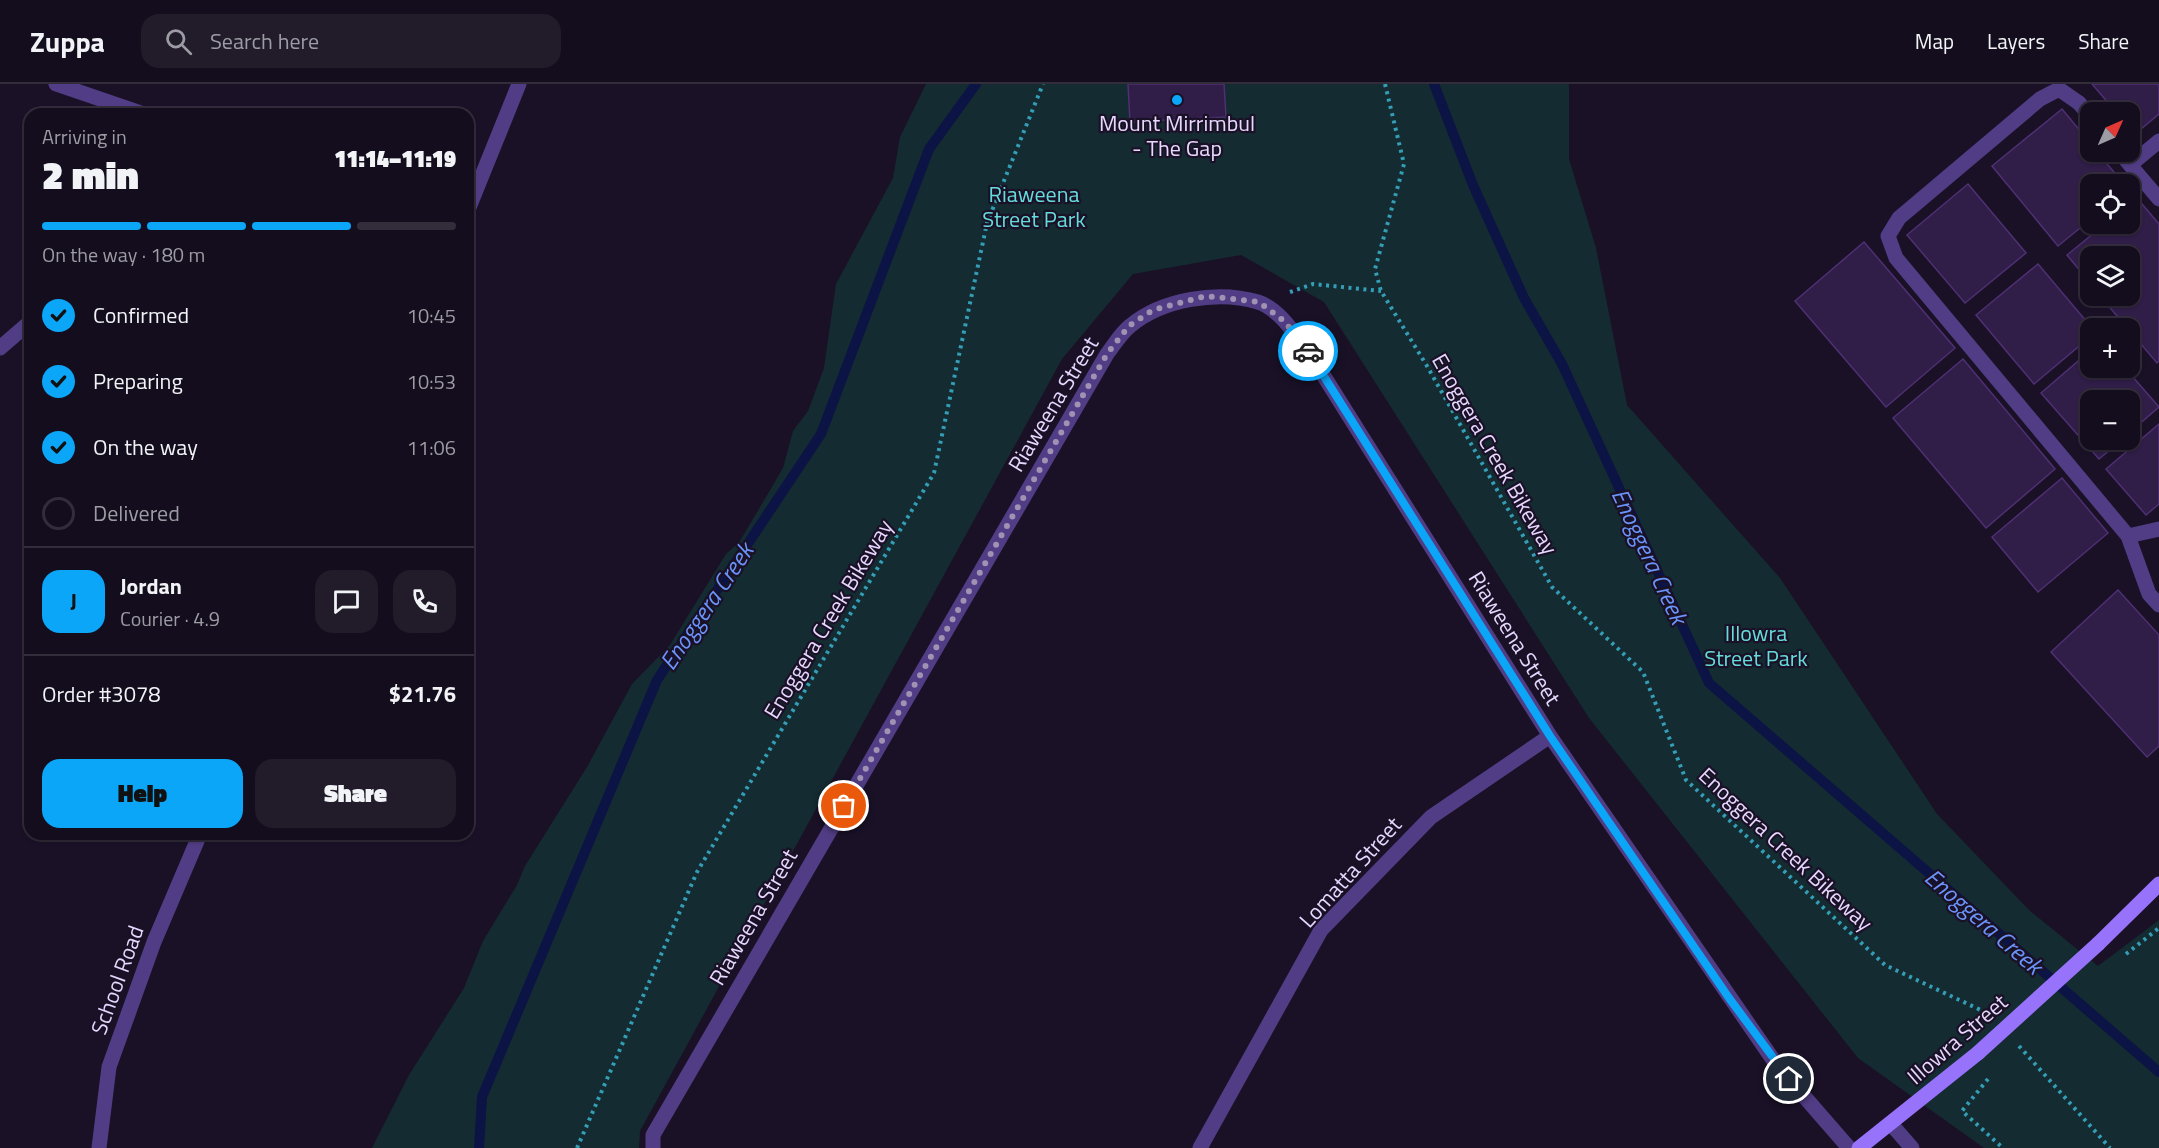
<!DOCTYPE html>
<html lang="en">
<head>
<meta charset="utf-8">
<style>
	:root { --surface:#140d1d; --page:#211b2a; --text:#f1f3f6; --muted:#9d9ca4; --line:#332d3b; --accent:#0ba6f7 }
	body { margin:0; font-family:"Titillium Web",sans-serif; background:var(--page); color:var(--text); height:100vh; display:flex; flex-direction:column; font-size:22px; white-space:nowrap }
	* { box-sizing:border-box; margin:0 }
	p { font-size:20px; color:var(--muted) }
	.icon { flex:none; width:33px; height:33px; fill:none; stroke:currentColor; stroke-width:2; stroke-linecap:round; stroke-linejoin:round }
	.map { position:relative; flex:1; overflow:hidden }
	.details { position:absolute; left:24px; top:24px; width:450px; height:732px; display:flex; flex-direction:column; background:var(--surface); border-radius:18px; box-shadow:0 2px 4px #0004,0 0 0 2px var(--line) }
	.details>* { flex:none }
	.needle { width:39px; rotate:45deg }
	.controls { position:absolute; left:2080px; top:18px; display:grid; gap:12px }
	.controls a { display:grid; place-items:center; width:60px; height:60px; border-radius:12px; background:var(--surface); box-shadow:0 2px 4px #0004,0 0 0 2px var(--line); font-size:30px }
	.pin { position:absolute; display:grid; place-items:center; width:51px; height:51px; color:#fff; margin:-26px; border:3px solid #fff; border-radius:50%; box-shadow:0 2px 6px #0007 }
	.courier { position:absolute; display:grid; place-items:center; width:60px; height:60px; margin:-30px; border:4px solid #0ba6f7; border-radius:50%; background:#fff; color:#222; box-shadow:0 2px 8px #0007 }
	.summary em { font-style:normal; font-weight:800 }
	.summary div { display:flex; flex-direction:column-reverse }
	.summary { display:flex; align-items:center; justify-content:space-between; height:102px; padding:0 18px }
	h1 { font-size:39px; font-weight:800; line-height:45px }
	.bar { display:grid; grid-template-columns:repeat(4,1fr); gap:9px 6px; align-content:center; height:72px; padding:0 18px }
	.bar i { height:8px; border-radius:4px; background:var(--line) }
	.bar .selected { background:var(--accent) }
	.bar p { grid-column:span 4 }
	.line { display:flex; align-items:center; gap:15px; padding:0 18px; border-top:2px solid var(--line) }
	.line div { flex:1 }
	.round { display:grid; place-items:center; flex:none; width:63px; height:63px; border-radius:18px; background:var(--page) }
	ol { padding:0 18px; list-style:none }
	li { display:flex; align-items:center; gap:18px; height:66px }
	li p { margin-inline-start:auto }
	li .icon { padding:6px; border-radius:50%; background:var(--accent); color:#111; stroke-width:4 }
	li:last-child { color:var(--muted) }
	li i { width:33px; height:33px; border:3px solid var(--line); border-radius:50% }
	.cta { display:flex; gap:12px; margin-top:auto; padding:12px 18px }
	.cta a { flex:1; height:69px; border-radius:18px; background:var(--accent); color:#111; font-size:24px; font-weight:800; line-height:69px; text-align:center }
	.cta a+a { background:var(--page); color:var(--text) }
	header { display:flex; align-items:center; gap:36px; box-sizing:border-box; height:84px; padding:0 30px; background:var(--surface); border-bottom:2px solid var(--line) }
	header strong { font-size:28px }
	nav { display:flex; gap:33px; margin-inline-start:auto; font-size:21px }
	.search { width:420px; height:54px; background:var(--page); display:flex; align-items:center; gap:15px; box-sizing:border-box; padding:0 21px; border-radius:18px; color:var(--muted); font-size:22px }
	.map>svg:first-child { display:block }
	.green { fill:#142b31 }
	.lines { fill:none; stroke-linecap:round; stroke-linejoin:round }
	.stream { stroke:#0c1345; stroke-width:10 }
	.building { fill:#301d48; stroke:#4e3073; stroke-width:1.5 }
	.path { stroke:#349eb6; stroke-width:4; stroke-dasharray:3 4.5; stroke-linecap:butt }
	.lane { stroke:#513d85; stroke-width:15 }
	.street { stroke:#513d85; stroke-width:15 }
	.secondary { stroke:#9772fa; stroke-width:15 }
	.secondary-bridge { stroke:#9772fa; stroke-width:15 }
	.done { stroke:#9f92b3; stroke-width:6; stroke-dasharray:0 10.8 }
	.route { stroke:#0ba6f7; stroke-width:8 }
	.poi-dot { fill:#0ba6f7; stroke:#1a1127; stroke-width:2 }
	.labels { text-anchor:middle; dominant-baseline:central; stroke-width:4.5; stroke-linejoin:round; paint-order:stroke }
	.poi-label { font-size:22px; fill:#e6d8fe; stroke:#1a1127 }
	.park-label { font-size:22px; fill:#65dcdc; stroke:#1a1127 }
	.street-label { font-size:22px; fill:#e6d8fe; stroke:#1a1127 }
	.water-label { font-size:24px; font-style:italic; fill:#6a94fa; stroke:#1a1127 }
</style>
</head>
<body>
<header>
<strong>Zuppa</strong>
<div class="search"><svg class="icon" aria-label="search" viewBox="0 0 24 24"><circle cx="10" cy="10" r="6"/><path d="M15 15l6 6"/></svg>Search here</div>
<nav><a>Map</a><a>Layers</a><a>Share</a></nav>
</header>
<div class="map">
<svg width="2159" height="1064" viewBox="0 0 2159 1064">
	<rect width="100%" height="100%" fill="#1a1127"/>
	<path class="green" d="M926,0H1569V75L1596,164L1627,321L1780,494L1937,730L2030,827L2098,882L2159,836V1064H1984L1858,974L1589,634L1324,218L1241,171L1133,190L1062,275L640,1047L639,1064H372L409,991L464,904L483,857L517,801L525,782L587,683L632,600L670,561L726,470L740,457L783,384L793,347L808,327L824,284L836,200L893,94L900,53Z"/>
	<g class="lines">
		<path class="stream" d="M1434,0L1473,101L1524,214L1562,280L1709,599L2159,988
			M479,1064L482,1013L657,596L821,350L929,65L976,0"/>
	</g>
	<path class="building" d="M1128,0H1224L1226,33L1130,38Z
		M2092,0H2159V30L2135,50L2130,45V28H2116Z
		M2062,25L2091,60V68H2097L2124,100H2091V135L2058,162L1992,82Z
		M1968,100L2026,169L1965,219L1907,151Z
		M2136,113L2159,140V277L2157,279L2100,212H2130V172H2091V200L2067,171L2105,140H2130V119Z
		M1864,158L1955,264L1886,323L1795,217Z
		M2038,180L2092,244L2091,252L2034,300L1976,231Z
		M2091,266V284H2125L2159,323L2130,348V316H2091V356H2122L2099,375L2041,309Z
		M1963,275L2055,385L1986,444L1893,334Z
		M2159,340V420L2146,431L2106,385Z
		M2062,394L2108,449L2038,508L1992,453Z
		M2118,506L2159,551V662L2147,673L2051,568Z"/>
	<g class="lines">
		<path class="path" d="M1385,0L1404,80L1375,185L1381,207L1427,282L1552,503L1643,588L1686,696L1885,881L1987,929
			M1290,208L1313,200L1381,207
			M2126,870L2159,844
			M2019,962L2110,1064
			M1988,995L1962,1027L2003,1064
			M577,1064L697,788L934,389L987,139L1043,0"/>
		<path class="lane" d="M2091,33L2079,19L2059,5L2040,15L1899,134L1888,152L1896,174L2128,452L2149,510L2159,521
			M2119,68L2159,115
			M2130,81L2159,57
			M2128,452L2159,445"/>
		<path class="street" d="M56,0L144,30
			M468,126L519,0
			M0,264L30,238
			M1891,1040L1912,1064
			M99,1064L109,983L154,858L200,750
			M653,1064V1051L1107,270C1114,261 1121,249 1130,242C1162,215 1218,206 1258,218C1280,225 1296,252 1310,270L1550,652L1776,980L1849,1064
			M1200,1064L1321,846L1431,733L1550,652"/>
		<path class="secondary" d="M2098,860L2159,800
			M1859,1064L1978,969"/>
		<path class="secondary-bridge" d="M1978,969L2098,860"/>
	</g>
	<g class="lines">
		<path class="done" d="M844,722L1107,270L1129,242L1153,226L1206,212L1259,218L1284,237L1308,267"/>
		<path class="route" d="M1308,267L1550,652L1729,914L1789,995"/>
	</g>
	<circle class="poi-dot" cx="1177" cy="16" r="6"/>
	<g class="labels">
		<g class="poi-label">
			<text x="1177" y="39">Mount Mirrimbul<tspan x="1177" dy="25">- The Gap</tspan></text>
		</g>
		<g class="park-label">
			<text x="1034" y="110">Riaweena<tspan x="1034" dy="25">Street Park</tspan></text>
			<text x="1756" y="549">Illowra<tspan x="1756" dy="25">Street Park</tspan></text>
		</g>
		<g class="street-label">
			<text transform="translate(1053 320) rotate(-59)">Riaweena Street</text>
			<text transform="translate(1495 370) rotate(60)">Enoggera Creek Bikeway</text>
			<text transform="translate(828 535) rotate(-59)">Enoggera Creek Bikeway</text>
			<text transform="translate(1515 554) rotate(58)">Riaweena Street</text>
			<text transform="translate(1786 765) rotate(43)">Enoggera Creek Bikeway</text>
			<text transform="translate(1350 788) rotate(-48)">Lomatta Street</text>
			<text transform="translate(753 833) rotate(-60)">Riaweena Street</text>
			<text transform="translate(117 896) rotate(-70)">School Road</text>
			<text transform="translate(1957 955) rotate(-41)">Illowra Street</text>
		</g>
		<g class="water-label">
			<text transform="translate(1650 472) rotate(65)">Enoggera Creek</text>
			<text transform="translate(706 522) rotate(-56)">Enoggera Creek</text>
			<text transform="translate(1984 837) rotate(41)">Enoggera Creek</text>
		</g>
	</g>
</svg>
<div class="controls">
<a><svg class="needle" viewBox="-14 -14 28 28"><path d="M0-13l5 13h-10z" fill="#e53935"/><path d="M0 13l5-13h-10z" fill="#9d9ca4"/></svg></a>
<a><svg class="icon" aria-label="locate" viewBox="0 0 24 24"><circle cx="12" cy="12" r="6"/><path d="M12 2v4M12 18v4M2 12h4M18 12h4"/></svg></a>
<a><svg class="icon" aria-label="layers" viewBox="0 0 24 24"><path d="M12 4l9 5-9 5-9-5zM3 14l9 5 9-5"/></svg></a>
<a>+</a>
<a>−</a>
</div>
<div class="pin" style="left:844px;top:722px;background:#ea580c"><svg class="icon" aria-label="bag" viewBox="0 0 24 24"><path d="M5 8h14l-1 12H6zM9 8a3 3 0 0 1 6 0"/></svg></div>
<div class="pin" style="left:1789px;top:995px;background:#1f2937"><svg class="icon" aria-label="home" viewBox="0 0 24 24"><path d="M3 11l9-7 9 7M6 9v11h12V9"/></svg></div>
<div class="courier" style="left:1308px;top:267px"><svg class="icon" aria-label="car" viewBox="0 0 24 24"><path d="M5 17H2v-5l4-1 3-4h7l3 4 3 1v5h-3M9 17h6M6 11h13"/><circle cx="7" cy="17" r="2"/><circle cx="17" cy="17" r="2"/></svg></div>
<section class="details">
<div class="summary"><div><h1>2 min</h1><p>Arriving in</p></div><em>11:14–11:19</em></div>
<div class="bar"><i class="selected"></i><i class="selected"></i><i class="selected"></i><i></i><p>On the way · 180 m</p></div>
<ol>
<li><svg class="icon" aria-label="check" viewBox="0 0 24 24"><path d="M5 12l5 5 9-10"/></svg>Confirmed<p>10:45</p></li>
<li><svg class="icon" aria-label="check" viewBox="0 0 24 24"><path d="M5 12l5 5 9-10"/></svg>Preparing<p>10:53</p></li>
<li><svg class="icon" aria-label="check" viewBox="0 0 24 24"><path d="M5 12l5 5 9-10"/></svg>On the way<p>11:06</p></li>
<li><i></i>Delivered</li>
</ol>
<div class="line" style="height:108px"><b class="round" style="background:var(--accent);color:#111">J</b><div><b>Jordan</b><p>Courier · 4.9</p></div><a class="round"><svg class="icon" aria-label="chat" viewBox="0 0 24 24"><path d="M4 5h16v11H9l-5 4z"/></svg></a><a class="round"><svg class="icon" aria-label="phone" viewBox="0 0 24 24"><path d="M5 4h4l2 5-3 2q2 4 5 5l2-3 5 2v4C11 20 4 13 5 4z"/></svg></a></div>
<div class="line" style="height:78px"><div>Order #3078</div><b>$21.76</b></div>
<div class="cta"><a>Help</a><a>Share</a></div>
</section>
</div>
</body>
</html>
